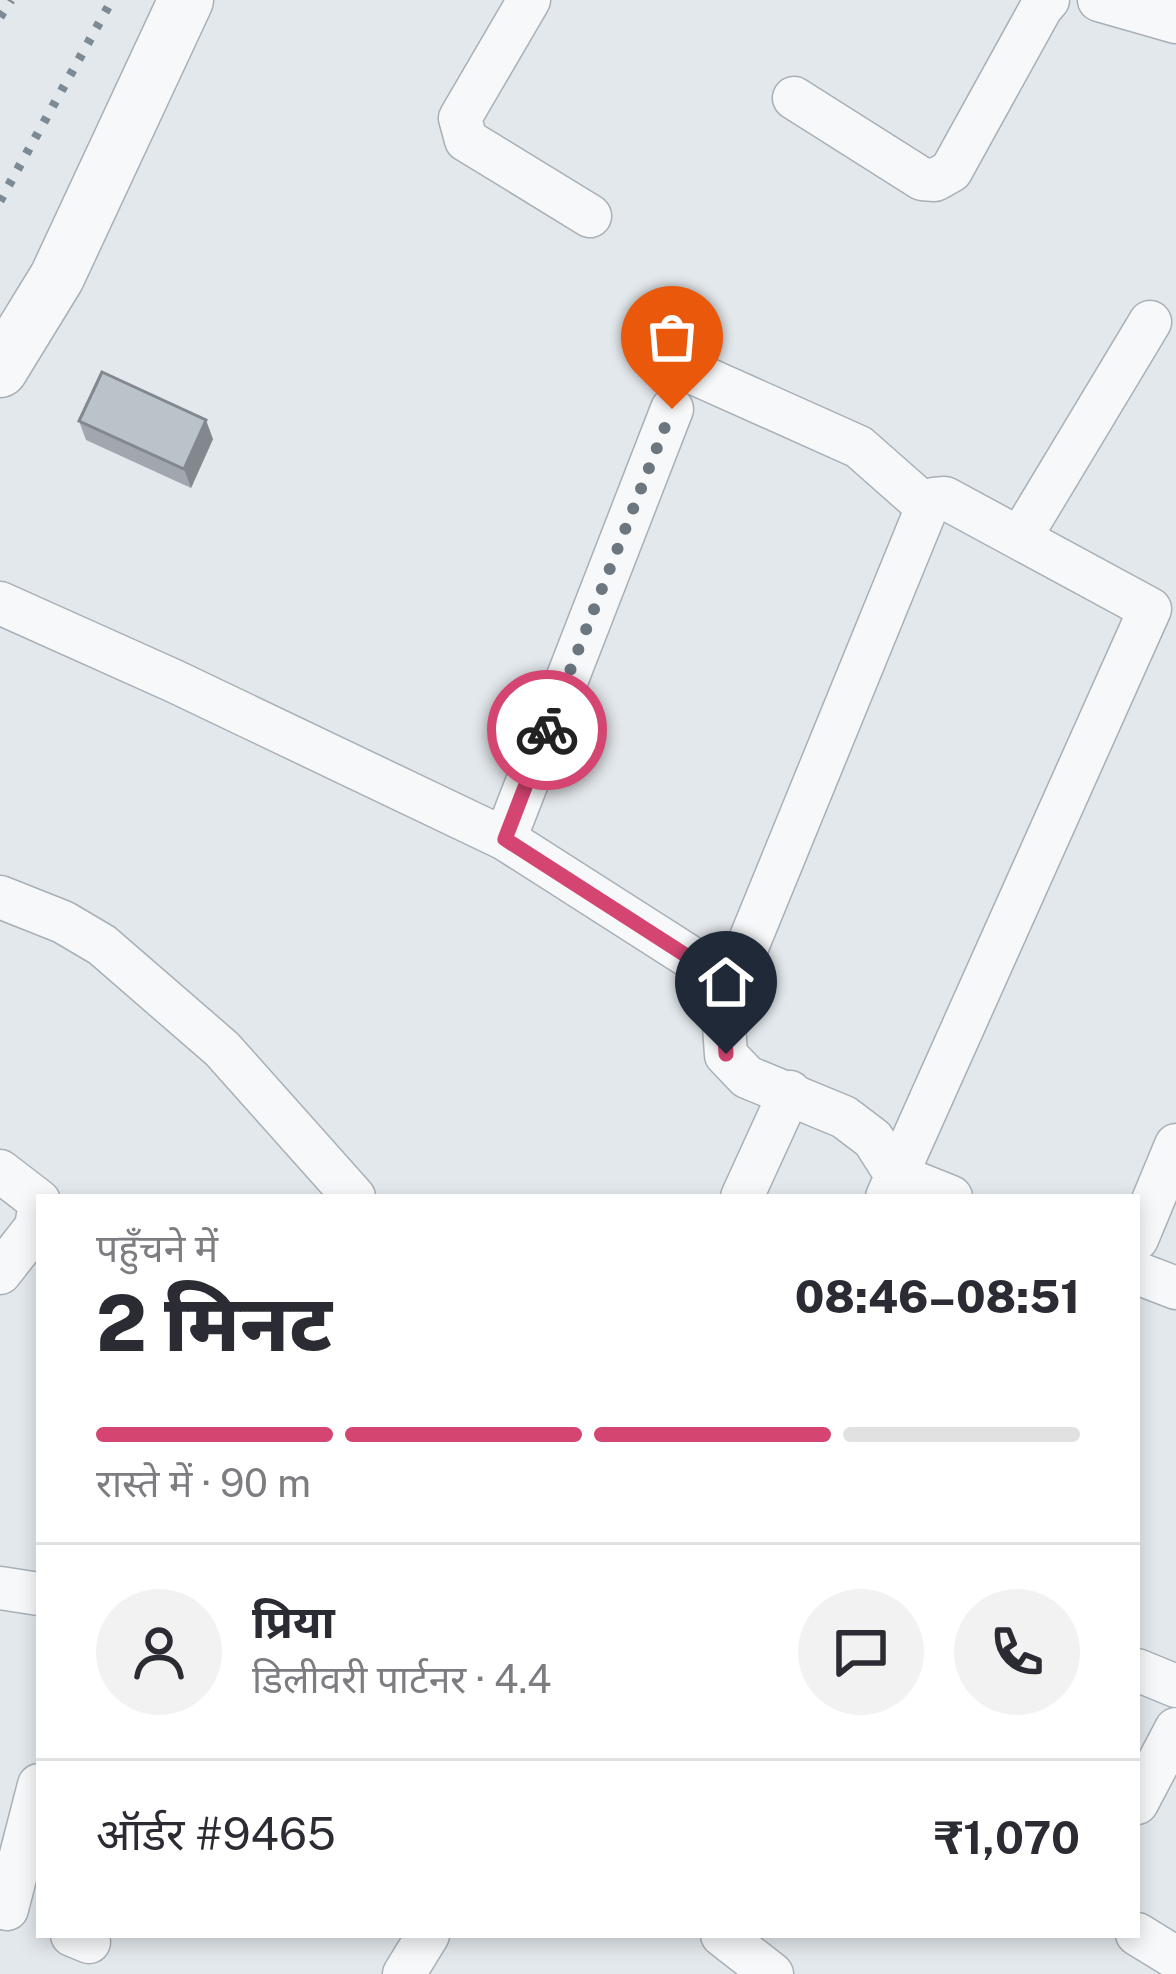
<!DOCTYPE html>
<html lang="hi">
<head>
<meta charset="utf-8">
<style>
	:root { --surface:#fff; --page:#f2f2f3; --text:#2b2b33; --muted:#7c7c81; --line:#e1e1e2; --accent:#d44571 }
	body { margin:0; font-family:"Public Sans","Noto Sans Devanagari",sans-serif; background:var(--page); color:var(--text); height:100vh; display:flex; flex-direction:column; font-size:45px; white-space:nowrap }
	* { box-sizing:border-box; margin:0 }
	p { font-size:39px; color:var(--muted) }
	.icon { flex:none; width:66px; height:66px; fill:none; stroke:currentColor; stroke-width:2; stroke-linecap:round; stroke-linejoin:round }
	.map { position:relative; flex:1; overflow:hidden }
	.details { position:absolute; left:36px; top:1194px; width:1104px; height:744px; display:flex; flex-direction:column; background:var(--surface); border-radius:0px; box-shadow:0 6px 18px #0003 }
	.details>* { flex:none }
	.pin { position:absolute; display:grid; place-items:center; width:102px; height:102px; color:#fff; margin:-123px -51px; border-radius:50% 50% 50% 0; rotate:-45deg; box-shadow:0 0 12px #0007 }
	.pin .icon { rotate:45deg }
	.courier { position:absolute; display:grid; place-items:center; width:120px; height:120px; margin:-60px; border:9px solid #d44571; border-radius:50%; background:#fff; color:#222; box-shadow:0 3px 15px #0007 }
	.headline em { font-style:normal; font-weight:800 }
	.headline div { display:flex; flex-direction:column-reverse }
	.headline { display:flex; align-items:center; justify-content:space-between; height:204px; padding:0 60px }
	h1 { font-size:78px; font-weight:800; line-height:90px }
	.bar { display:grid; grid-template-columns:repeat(4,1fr); gap:18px 12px; align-content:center; height:144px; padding:0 60px }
	.bar i { height:15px; border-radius:9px; background:var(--line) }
	.bar .active { background:var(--accent) }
	.bar p { grid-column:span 4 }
	.line { display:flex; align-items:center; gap:30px; padding:0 60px; border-top:3px solid var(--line) }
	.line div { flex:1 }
	.round { display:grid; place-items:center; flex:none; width:126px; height:126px; border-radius:63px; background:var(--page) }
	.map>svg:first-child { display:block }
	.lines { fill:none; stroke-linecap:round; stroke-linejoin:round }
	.minor-casing { stroke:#a8b0b7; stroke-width:45 }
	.tertiary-casing { stroke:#a8b0b7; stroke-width:57 }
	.minor { stroke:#f6f8fa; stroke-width:42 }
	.tertiary { stroke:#f6f8fa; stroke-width:54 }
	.rail { stroke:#7c8a96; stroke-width:9; stroke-dasharray:6 12; stroke-linecap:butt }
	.wall { fill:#a0a7ae }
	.shaded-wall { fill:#82888d }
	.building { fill:#bac2ca; stroke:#82888d; stroke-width:3 }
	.done { stroke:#6b767f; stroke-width:12; stroke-dasharray:0 21.6 }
	.route { stroke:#d44571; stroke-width:15 }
</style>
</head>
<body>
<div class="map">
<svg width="1176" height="1974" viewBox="0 0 1176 1974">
	<rect width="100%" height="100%" fill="#e3e8ec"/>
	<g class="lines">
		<defs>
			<path id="minor" d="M529,0L460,118L466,140L590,216
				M1099,0L1176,22
				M794,98L922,179L935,180L951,171L1041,8L1048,0
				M678,366L859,447L927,507
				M1020,538L1150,322
				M0,603L174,681L505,839L732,984L724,1025L726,1055L747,1077L844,1117L873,1139L896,1175L951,1197
				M505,839L672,409
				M0,897L63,922L102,945L222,1049L354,1197
				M732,984L927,507L934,499L945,498L1150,609L887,1197
				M0,1171L39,1201
				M742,1197L790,1092
				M1137,1239L1176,1145
				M0,1273L36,1227L39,1209
				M1137,1273L1176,1288
				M0,1588L39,1594
				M1137,1670L1176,1686
				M1137,1803L1176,1729
				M7,1909L39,1785
				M1137,1934L1176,1958
				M72,1935L89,1942
				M722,1935L772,1974
				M404,1974L428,1935"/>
			<path id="tertiary" d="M0,370L57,277L186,0"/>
		</defs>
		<use href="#minor" class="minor-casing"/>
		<use href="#tertiary" class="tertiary-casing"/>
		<use href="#minor" class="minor"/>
		<use href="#tertiary" class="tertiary"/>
		<path class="rail" d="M0,17L11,0
			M0,201L112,0"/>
	</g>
	<path class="wall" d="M79,421L213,439L191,488L86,440Z"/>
	<path class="shaded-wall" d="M206,420L213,439L191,488L184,469Z"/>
	<path class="building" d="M102,372L206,420L184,469L79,421Z"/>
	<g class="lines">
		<path class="done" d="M547,730L672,409"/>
		<path class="route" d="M547,730L505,839L732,985L724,1025L726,1054"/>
	</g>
</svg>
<div class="pin" style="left:672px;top:409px;background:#ea580c"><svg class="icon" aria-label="bag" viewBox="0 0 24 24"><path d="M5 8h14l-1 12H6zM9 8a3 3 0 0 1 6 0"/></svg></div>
<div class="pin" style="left:726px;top:1054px;background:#1f2937"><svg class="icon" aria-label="home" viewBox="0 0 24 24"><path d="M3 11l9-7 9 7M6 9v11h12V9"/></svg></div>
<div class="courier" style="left:547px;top:730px"><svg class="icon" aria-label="bike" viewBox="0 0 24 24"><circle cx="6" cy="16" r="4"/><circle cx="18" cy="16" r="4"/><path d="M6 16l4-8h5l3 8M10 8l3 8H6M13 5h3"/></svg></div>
<section class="details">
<div class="headline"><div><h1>2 मिनट</h1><p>पहुँचने में</p></div><em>08:46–08:51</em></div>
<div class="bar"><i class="active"></i><i class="active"></i><i class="active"></i><i></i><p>रास्ते में · 90 m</p></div>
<div class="line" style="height:216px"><a class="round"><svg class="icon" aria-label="person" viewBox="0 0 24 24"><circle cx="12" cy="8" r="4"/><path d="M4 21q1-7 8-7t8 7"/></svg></a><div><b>प्रिया</b><p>डिलीवरी पार्टनर · 4.4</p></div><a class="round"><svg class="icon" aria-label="chat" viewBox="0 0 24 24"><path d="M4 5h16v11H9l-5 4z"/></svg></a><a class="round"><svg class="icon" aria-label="phone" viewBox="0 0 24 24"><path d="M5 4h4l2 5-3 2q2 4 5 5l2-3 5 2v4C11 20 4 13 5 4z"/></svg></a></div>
<div class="line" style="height:156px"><div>ऑर्डर #9465</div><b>₹1,070</b></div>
</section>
</div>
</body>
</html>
